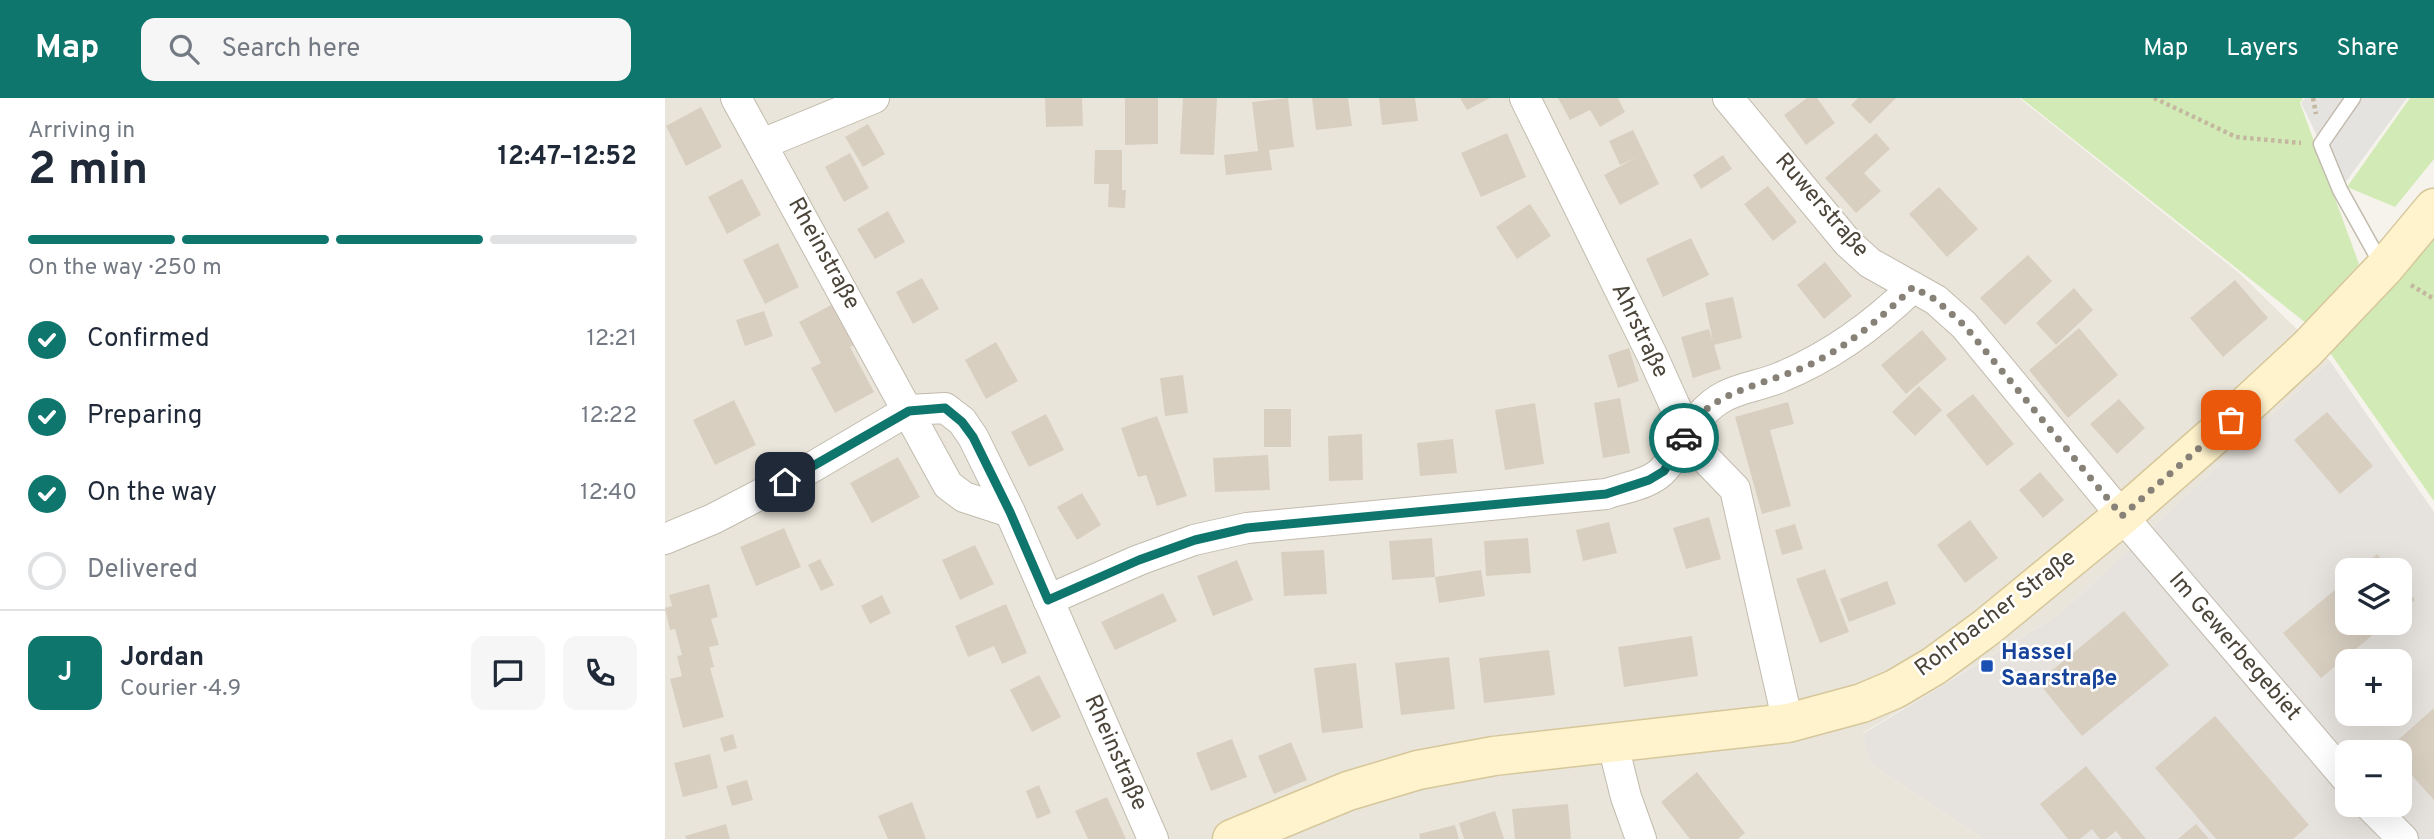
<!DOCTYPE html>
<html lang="en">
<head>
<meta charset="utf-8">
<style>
	:root { --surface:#fff; --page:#f6f6f7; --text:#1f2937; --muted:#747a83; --line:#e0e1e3; --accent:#0f766e }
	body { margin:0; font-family:Overpass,sans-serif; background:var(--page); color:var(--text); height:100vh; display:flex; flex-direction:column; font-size:26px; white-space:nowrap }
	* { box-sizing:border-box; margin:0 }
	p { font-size:23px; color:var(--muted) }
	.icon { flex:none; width:38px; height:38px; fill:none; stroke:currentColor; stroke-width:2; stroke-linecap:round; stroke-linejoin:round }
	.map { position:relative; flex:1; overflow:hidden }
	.details { display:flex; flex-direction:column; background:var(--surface); width:665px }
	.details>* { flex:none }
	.controls { position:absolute; left:1670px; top:460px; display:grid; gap:14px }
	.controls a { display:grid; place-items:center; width:77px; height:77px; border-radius:14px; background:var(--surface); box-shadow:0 7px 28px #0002; font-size:35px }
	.pin { position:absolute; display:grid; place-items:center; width:60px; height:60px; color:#fff; margin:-30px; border-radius:14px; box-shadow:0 4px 10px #0006 }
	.courier { position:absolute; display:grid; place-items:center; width:70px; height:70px; margin:-35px; border:5px solid #0f766e; border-radius:50%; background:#fff; color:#222; box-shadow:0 2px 9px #0007 }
	.headline em { font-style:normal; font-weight:700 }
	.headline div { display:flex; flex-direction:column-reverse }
	.headline { display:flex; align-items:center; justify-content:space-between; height:119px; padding:0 28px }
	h1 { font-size:46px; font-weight:700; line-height:52px }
	.bar { display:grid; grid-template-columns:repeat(4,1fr); gap:10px 7px; align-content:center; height:84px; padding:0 28px }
	.bar i { height:9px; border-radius:5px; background:var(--line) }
	.bar .current { background:var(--accent) }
	.bar p { grid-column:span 4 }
	.line { display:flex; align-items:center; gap:18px; padding:0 28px; border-top:2px solid var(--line) }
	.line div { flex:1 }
	.round { display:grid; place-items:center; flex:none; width:74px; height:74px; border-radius:14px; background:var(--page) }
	ol { padding:0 28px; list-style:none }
	li { display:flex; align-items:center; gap:21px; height:77px }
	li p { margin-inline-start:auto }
	li .icon { padding:7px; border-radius:50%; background:var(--accent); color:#fff; stroke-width:4 }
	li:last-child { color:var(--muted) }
	li i { width:38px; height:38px; border:4px solid var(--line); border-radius:50% }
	header { display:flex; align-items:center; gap:42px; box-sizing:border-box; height:98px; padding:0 35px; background:var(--accent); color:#fff }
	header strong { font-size:33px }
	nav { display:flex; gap:38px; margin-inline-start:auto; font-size:24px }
	.search { width:490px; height:63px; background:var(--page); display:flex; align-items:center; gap:18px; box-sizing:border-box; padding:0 24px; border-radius:14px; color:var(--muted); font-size:26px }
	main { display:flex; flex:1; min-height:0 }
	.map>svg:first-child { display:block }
	.residential { fill:#eae5da }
	.industrial { fill:#e6e2dd; fill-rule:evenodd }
	.green { fill:#d2eab5 }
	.parking { fill:#e5e3e0 }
	.building { fill:#d8cfc1 }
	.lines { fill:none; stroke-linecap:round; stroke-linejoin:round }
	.lane-casing { stroke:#c2bbae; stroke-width:17 }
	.street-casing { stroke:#c2bbae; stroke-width:32 }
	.secondary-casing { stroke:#d6c79b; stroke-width:41 }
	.path { stroke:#c4b79f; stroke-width:4.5; stroke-dasharray:3.5 3.5; stroke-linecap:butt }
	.lane { stroke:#fff; stroke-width:14 }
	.street { stroke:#fff; stroke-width:30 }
	.secondary { stroke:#fff3cd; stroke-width:38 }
	.done { stroke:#878178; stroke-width:7; stroke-dasharray:0 12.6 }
	.route { stroke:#0f766e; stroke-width:9 }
	.transit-dot { fill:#1a4fb4; stroke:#fff; stroke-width:2.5 }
	.labels { text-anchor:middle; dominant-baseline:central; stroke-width:5; stroke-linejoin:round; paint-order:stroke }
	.street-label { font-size:23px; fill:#4b4439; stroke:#fff }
	.transit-label { font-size:23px; font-weight:bold; fill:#164399; stroke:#fff; text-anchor:start }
</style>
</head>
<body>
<header>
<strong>Map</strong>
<div class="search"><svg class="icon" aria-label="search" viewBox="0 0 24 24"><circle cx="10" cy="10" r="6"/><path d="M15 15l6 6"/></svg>Search here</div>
<nav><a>Map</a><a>Layers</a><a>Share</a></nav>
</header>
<main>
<section class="details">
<div class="headline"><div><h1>2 min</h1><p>Arriving in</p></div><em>12:47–12:52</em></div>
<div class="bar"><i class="current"></i><i class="current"></i><i class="current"></i><i></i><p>On the way · 250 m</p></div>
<ol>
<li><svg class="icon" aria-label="check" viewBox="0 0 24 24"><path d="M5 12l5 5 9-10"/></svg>Confirmed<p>12:21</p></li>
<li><svg class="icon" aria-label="check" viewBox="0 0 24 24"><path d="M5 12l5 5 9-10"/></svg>Preparing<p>12:22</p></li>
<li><svg class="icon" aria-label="check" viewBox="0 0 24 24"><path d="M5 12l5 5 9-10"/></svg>On the way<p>12:40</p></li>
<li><i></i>Delivered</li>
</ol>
<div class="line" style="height:126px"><b class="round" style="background:var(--accent);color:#fff">J</b><div><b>Jordan</b><p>Courier · 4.9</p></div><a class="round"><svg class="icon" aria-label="chat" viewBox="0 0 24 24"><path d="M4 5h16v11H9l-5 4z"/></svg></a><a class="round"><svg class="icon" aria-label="phone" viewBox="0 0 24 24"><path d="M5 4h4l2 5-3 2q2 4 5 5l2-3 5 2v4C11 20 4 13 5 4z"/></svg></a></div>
</section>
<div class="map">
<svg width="1769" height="741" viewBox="0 0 1769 741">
	<rect width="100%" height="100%" fill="#f6f3ec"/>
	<path class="residential" d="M0,0H1354L1574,175L1665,263L1396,515L1198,635L1205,665L1319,741H0Z"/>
	<path class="industrial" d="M1665,263L1769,414V741H1319L1205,665L1198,636L1396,515ZM1682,472H1734V525H1682ZM1682,564H1734V616H1682ZM1682,654H1734V707H1682Z"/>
	<path class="green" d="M1356,0H1638L1635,5L1694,166L1641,225Z
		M1745,0H1769V61L1730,109L1682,89Z
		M1769,128V403L1663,252Z"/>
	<path class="parking" d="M1640,0H1742L1675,92L1656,46L1636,5Z"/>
	<path class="building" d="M380,0H417L418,28L381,29Z
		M460,0H493V46L460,47Z
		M518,0H552L549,57L515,56Z
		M623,0L629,49L604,52L607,72L561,77L559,57L593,53L587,4Z
		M647,0H683L687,28L651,32Z
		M714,0H750L753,23L717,27Z
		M795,0H825L802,12Z
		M893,0H953L960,14L935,29L925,12L905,22Z
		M1142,0H1152L1170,25L1141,47L1119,17Z
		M1193,0H1231L1205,26L1186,7Z
		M36,9L57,49L21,68L1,28Z
		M203,26L220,56L198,69L180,39Z
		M968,32L994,86L955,107L939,77L972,59L955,67L944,43Z
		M842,35L861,79L816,99L796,55Z
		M1211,35L1225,51L1199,75L1216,93L1191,115L1160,80Z
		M430,52H457V92H461L460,110L443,109L444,86H429Z
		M185,55L204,90L179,104L160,69Z
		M1058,57L1067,71L1036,91L1028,77Z
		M77,81L96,117L62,136L43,99Z
		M1103,88L1132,124L1108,143L1079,106Z
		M1274,89L1313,131L1282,159L1244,116Z
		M865,106L886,138L852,161L831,129Z
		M223,113L240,144L210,161L192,131Z
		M1026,140L1044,177L998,199L981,161Z
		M113,145L134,189L100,206L78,162Z
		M1363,157L1387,183L1340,227L1315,200Z
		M1160,164L1187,198L1159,221L1132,187Z
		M257,180L274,211L248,226L231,194Z
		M1570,182L1603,220L1558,259L1525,220Z
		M1409,190L1428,212L1391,247L1371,225Z
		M1068,199L1077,240L1049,247L1056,271L1028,280L1016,239L1044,231L1048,243L1040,205Z
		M168,206L190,246L185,249L209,294L170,315L146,270L156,265L134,224Z
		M99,213L108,238L80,248L71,222Z
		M1414,230L1453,277L1403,320L1364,272Z
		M1257,232L1282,261L1241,296L1216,267Z
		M331,244L353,283L321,301L300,262Z
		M964,250L974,283L953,290L943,257Z
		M518,277L523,315L500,318L495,280Z
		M1254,288L1277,312L1250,338L1227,314Z
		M1308,296L1349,346L1322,368L1281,317Z
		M955,300L965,355L938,360L929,305Z
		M1454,301L1480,330L1452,356L1425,326Z
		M69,302L91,347L50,367L28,322Z
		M1123,304L1129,326L1105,332L1126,408L1097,416L1070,319Z
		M870,305L879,366L840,372L830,312Z
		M599,311H626V349H599Z
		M1662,314L1708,368L1675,396L1629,342Z
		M381,316L399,352L364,369L346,334Z
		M492,318L522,398L492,408L481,377L473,379L456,330Z
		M697,336L698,382L664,383L663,338Z
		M788,341L792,375L755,378L752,345Z
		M603,357L605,392L550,394L548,360Z
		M233,359L255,399L207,425L185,385Z
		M1375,374L1399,402L1378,420L1354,392Z
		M417,395L436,427L412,442L392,409Z
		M1044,419L1056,461L1021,471L1008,430Z
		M1305,422L1333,460L1300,485L1272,447Z
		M944,424L952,455L918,463L911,432Z
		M1130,426L1138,451L1117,457L1110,432Z
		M119,430L136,469L91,488L75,449Z
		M767,440L770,479L816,472L820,498L774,505L770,479L727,482L724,443Z
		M863,440L866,475L821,478L819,443Z
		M310,447L329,486L295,502L277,462Z
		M659,452L662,496L619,498L616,454Z
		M1712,456L1726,472H1693Z
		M155,461L169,487L156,493L143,467Z
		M572,462L588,502L548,518L532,478Z
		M1160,471L1184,534L1155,545L1131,481Z
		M1682,482V525H1722L1656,580L1618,535Z
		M1222,483L1231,506L1184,524L1175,501Z
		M1734,483L1750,502L1734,515Z
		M44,486L53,519L46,521L54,547L44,549L49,569L45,570L59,619L18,630L5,581L17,578L12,558L17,557L10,531L5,532L0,510L7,508L4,497Z
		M498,495L512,523L450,552L436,524Z
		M217,497L226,515L205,526L196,508Z
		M341,506L362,555L337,566L329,548L303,559L290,528Z
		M1459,513L1504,567L1417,638L1373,584Z
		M1027,538L1033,578L959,589L953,549Z
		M884,552L890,597L819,605L814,560Z
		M784,559L790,611L736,617L730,565Z
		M691,565L698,630L657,635L649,570Z
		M374,577L396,619L367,634L345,592Z
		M1769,610V702L1734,663V654H1727L1723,651Z
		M1550,618L1644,727L1628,741H1551L1490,670Z
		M68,636L72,650L59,654L55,640Z
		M567,641L582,679L546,693L531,655Z
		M626,644L642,682L609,696L593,658Z
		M45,656L53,690L18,699L9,665Z
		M1421,668L1481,741H1457L1451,733L1441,741H1435L1427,731L1415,741H1403L1375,706Z
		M1032,674L1080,735L1073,741H1025L996,704Z
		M82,682L88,702L67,708L61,688Z
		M374,687L386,715L372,721L361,693Z
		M442,699L461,741H423L410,713Z
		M247,704L261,741H223L213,718Z
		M903,706L906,741H850L847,711Z
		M830,713L839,741H799L794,725Z
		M61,726L65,741H21L20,738Z
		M1531,726L1544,741H1513Z
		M790,727L794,741H755L754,736Z"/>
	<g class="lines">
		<defs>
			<path id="lane" d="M1688,0L1656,46L1675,92L1718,169"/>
			<path id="street" d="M71,0L283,387L299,399L345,414
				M860,0L987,257L1022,335L1037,357L1070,391L1123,625
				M1063,0L1183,145L1205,165L1271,202L1299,227L1457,418L1682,681
				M97,46L209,0
				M0,441L48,421L144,371L244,312L280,310L297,323L308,339L345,414L488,741
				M383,502L474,462L529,442L582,430L941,396C958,390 987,386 999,371C1021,347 1028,314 1060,298C1077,289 1098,287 1116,279C1167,258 1209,227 1248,189
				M947,643L961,699L976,741
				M1704,707L1738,741"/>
			<path id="secondary" d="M567,741L683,693L753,672L829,658L1123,625L1197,605L1230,591L1269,568L1322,529L1457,418L1547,339L1642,251L1719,170L1769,110"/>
		</defs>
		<use href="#lane" class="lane-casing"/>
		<use href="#street" class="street-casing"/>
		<use href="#secondary" class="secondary-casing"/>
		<path class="path" d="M1489,0L1571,39L1636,45
			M1648,0L1651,16
			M1746,187L1769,201"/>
		<use href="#lane" class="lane"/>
		<use href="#street" class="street"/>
		<use href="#secondary" class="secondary"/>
	</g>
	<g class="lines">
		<path class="done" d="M1019,340C1024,333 1028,324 1034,318C1062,289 1114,283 1150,264C1187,245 1218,218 1248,189L1271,202L1299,227L1457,418L1566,322"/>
		<path class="route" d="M120,384L244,313L280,310L297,324L308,339L345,414L383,502L474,462L530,442L582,430L941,396L984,382L999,373L1019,340"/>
	</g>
	<rect class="transit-dot" x="1315" y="561" width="14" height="14" rx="3.5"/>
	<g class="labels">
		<g class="street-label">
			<text transform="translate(1156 108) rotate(49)">Ruwerstraße</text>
			<text transform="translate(158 156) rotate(61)">Rheinstraße</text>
			<text transform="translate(974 233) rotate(64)">Ahrstraße</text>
			<text transform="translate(1331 516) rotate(-37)">Rohrbacher Straße</text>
			<text transform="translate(1569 549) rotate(49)">Im Gewerbegebiet</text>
			<text transform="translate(450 655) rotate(66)">Rheinstraße</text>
		</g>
		<g class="transit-label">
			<text x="1336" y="555">Hassel<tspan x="1336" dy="26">Saarstraße</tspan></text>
		</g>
	</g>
</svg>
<div class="controls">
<a><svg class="icon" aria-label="layers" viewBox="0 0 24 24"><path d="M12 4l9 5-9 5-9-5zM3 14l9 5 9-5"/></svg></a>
<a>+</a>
<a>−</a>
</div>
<div class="pin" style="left:1566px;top:322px;background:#ea580c"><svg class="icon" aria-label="bag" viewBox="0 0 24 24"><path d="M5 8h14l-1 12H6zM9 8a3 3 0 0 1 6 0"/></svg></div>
<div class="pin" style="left:120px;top:384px;background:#1f2937"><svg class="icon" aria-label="home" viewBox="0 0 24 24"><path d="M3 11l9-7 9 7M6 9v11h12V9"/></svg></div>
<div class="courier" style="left:1019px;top:340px"><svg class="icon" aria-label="car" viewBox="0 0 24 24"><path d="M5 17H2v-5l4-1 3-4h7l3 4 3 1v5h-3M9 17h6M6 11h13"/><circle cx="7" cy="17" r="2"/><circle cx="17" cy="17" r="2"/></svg></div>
</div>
</main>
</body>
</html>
